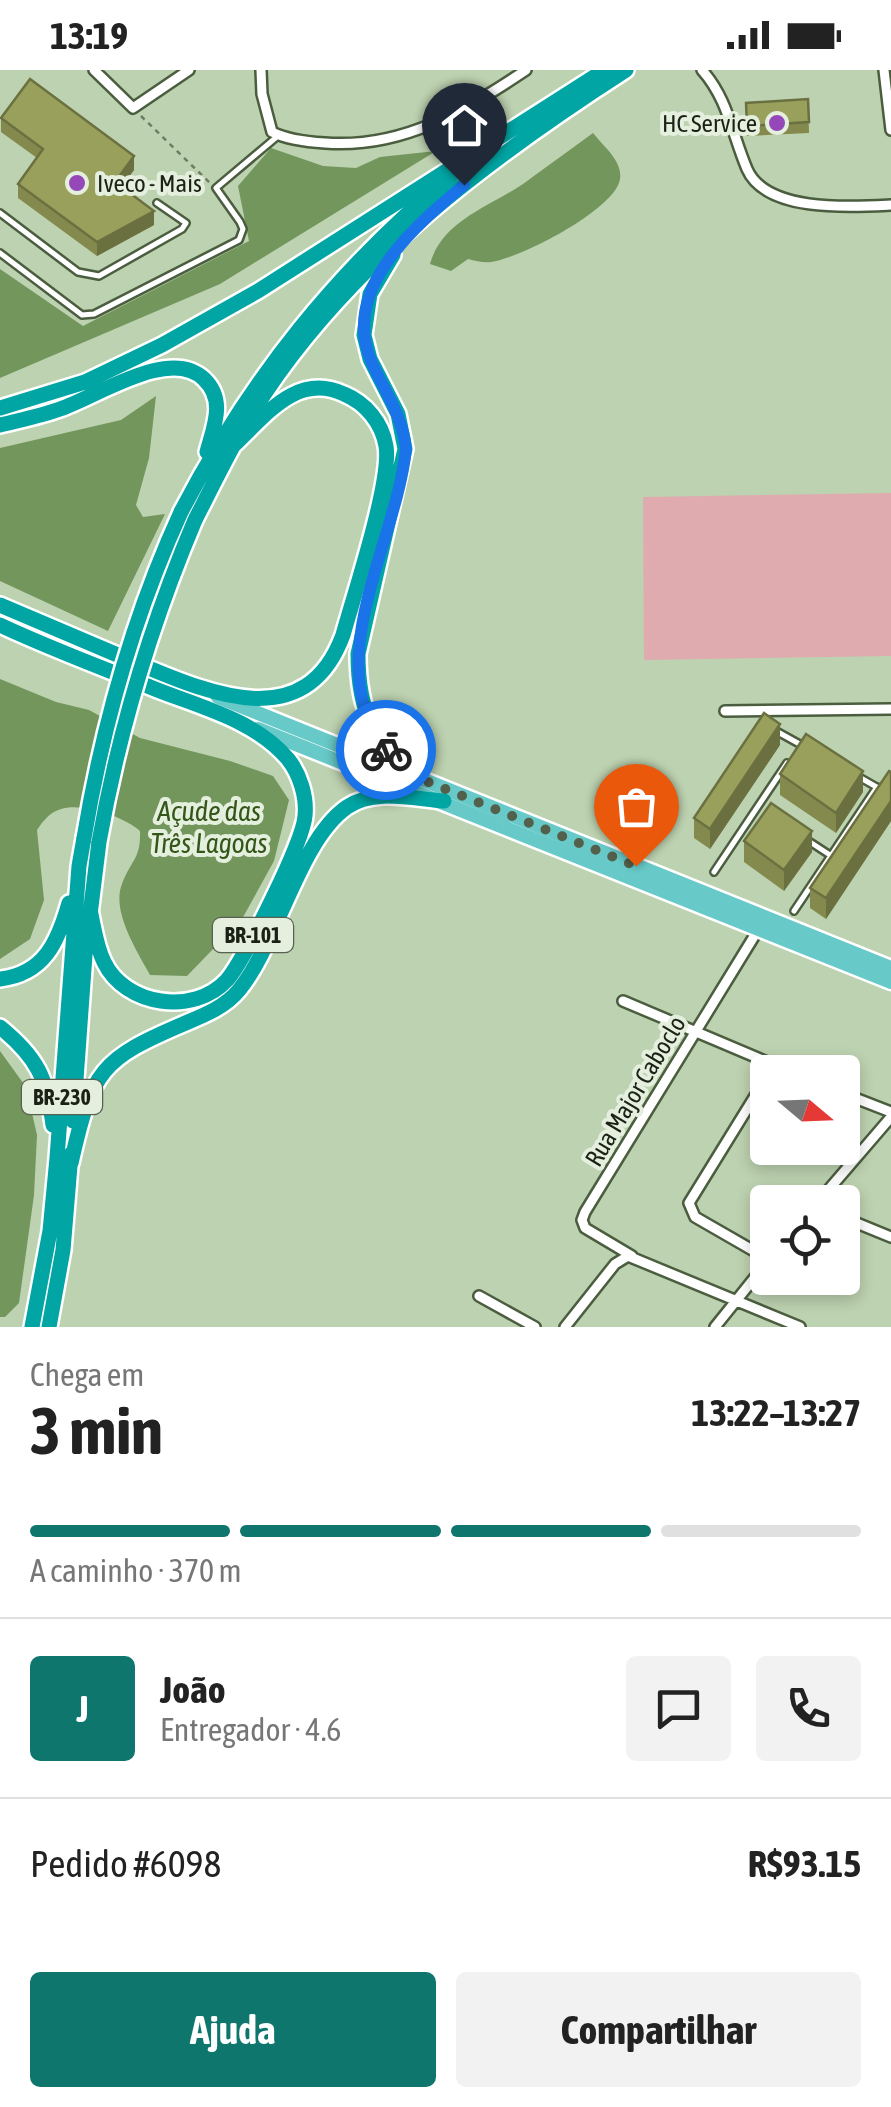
<!DOCTYPE html>
<html lang="pt">
<head>
<meta charset="utf-8">
<style>
	:root { --surface:#fff; --page:#f2f2f2; --text:#222; --muted:#767676; --line:#e0e0e0; --accent:#0f766e }
	body { margin:0; font-family:"Asap Condensed",sans-serif; background:var(--page); color:var(--text); height:100vh; display:flex; flex-direction:column; font-size:38px; white-space:nowrap }
	* { box-sizing:border-box; margin:0 }
	p { font-size:32px; color:var(--muted) }
	.icon { flex:none; width:55px; height:55px; fill:none; stroke:currentColor; stroke-width:2; stroke-linecap:round; stroke-linejoin:round }
	.map { position:relative; height:1257px; overflow:hidden }
	.panel { display:flex; flex-direction:column; background:var(--surface); flex:1 }
	.panel>* { flex:none }
	.needle { width:65px; rotate:109deg }
	.buttons { position:absolute; left:750px; top:985px; display:grid; gap:20px }
	.buttons a { display:grid; place-items:center; width:110px; height:110px; border-radius:10px; background:var(--surface); box-shadow:0 5px 15px #0003; font-size:50px }
	.pin { position:absolute; display:grid; place-items:center; width:85px; height:85px; color:#fff; margin:-102px -42px; border-radius:50% 50% 50% 0; rotate:-45deg; box-shadow:0 0 10px #0007 }
	.pin .icon { rotate:45deg }
	.courier { position:absolute; display:grid; place-items:center; width:100px; height:100px; margin:-50px; border:8px solid #1a73e8; border-radius:50%; background:#fff; color:#222; box-shadow:0 2px 12px #0007 }
	.head em { font-style:normal; font-weight:700 }
	.head div { display:flex; flex-direction:column-reverse }
	.head { display:flex; align-items:center; justify-content:space-between; height:170px; padding:0 30px }
	h1 { font-size:65px; font-weight:700; line-height:75px }
	.bar { display:grid; grid-template-columns:repeat(4,1fr); gap:15px 10px; align-content:center; height:120px; padding:0 30px }
	.bar i { height:12px; border-radius:8px; background:var(--line) }
	.bar .selected { background:var(--accent) }
	.bar p { grid-column:span 4 }
	.line { display:flex; align-items:center; gap:25px; padding:0 30px; border-top:2px solid var(--line) }
	.line div { flex:1 }
	.round { display:grid; place-items:center; flex:none; width:105px; height:105px; border-radius:10px; background:var(--page) }
	.button { display:flex; gap:20px; margin-top:auto; padding:20px 30px }
	.button a { flex:1; height:115px; border-radius:10px; background:var(--accent); color:#fff; font-size:40px; font-weight:700; line-height:115px; text-align:center }
	.button a+a { background:var(--page); color:var(--text) }
	.status { display:flex; justify-content:space-between; align-items:center; height:70px; padding:0 50px; background:var(--surface); direction:ltr }
	.status svg { height:28px; fill:currentColor }
	.map>svg:first-child { display:block }
	.green { fill:#dfabaf }
	.water { fill:#73965c }
	.lines { fill:none; stroke-linecap:round; stroke-linejoin:round }
	.lane-casing { stroke:#4b5d3f; stroke-width:10 }
	.street-casing { stroke:#4b5d3f; stroke-width:14 }
	.primary-casing { stroke:#fff; stroke-width:19 }
	.highway-casing { stroke:#fff; stroke-width:20 }
	.path { stroke:#6e7d65; stroke-width:2.5; stroke-dasharray:5 5; stroke-linecap:butt }
	.lane { stroke:#fff; stroke-width:5 }
	.street { stroke:#fff; stroke-width:9 }
	.primary { stroke:#67c9c8; stroke-width:14 }
	.highway { stroke:#01a5a4; stroke-width:15 }
	.highway-bridge-casing { stroke:#fff; stroke-width:20; stroke-linecap:butt }
	.highway-bridge { stroke:#01a5a4; stroke-width:15 }
	.wall { fill:#848a4e }
	.shaded-wall { fill:#6b7040 }
	.building { fill:#99a05b; stroke:#6b7040; stroke-width:2.5 }
	.done { stroke:#53604b; stroke-width:10; stroke-dasharray:0 18 }
	.route { stroke:#1a73e8; stroke-width:12 }
	.poi-dot { fill:#9548b8; stroke:#e4efde; stroke-width:4 }
	.labels { text-anchor:middle; dominant-baseline:central; stroke-width:8; stroke-linejoin:round; paint-order:stroke }
	.shield { fill:#e4efde; stroke:#576051; stroke-width:2.5 }
	.shield-label { font-size:22px; font-weight:bold; fill:#1a2215 }
	.poi-label { font-size:25px; fill:#1a2215; stroke:#e4efde; text-anchor:end }
	.street-label { font-size:25px; fill:#1a2215; stroke:#e4efde }
	.water-label { font-size:28px; font-style:italic; fill:#345619; stroke:#e4efde }
</style>
</head>
<body>
<div class="status"><b>13:19</b><svg viewBox="0 0 49 12"><path d="M0 12V9h3v3zM5 12V6h3v6zM10 12V3h3v9zM15 12V0h3v12zM26 1h20v11H26zM47 4h2v5h-2z"/></svg></div>
<div class="map">
<svg width="891" height="1257" viewBox="0 0 891 1257">
	<rect width="100%" height="100%" fill="#bdd2b0"/>
	<path class="green" d="M891,423V586L644,590L643,427Z"/>
	<path class="water" d="M593,63C603,76 623,91 620,109C616,139 521,188 491,192C484,193 476,191 468,189L451,201L430,194C442,151 489,137 523,114C546,97 570,80 593,63Z
		M271,78L323,96L356,98L380,87L436,81L220,214L0,308V199L83,256L249,171L238,116Z
		M156,326L149,388L136,435L143,447L165,444L108,561L0,511V378L121,350Z
		M0,609L56,632L89,640L140,668L230,691L273,706L289,730L274,791L242,849L187,906L150,905C137,881 111,841 122,814C131,790 141,789 140,761C125,747 82,732 61,739C50,742 43,751 37,760L44,830L30,869L0,889Z
		M0,981L26,1017L37,1065L34,1125L19,1233L5,1247H0Z"/>
	<g class="lines">
		<defs>
			<path id="lane" d="M0,143L78,202L99,206L182,159L186,153L157,133
				M0,183L82,245L94,244L239,170L243,159L240,152L216,118L279,65
				M776,661L805,677
				M859,707L880,719
				M810,772L830,785
				M714,802L787,693
				M794,841L877,717"/>
			<path id="street" d="M94,0L133,38L189,0
				M261,0L262,24L272,62C288,70 308,72 325,73C402,79 465,41 526,0
				M702,0C728,29 732,64 747,99C766,143 852,137 891,135
				M884,0L891,60
				M430,56L453,96
				M725,641L891,639
				M623,931L791,1002
				M768,1005L689,1133L695,1147L768,1189
				M842,1023L891,1042
				M818,1132L891,1047
				M842,1147L891,1167
				M632,1186L585,1158L582,1150L585,1142L758,860
				M479,1226L535,1257
				M565,1257L615,1194L628,1186L800,1257
				M715,1257L768,1191"/>
			<path id="primary" d="M218,627L891,898
				M258,659L891,912"/>
			<path id="highway" d="M393,185L370,224L364,265L370,289L398,344L405,379L358,584C358,645 374,669 418,708
				M0,338L85,312L162,275L258,221L605,0
				M0,355C20,350 41,346 60,339C98,326 170,276 204,309C226,330 214,356 207,382
				M181,442C251,308 337,200 453,104
				M195,450C217,407 238,363 265,323C355,188 491,87 626,0
				M0,535C42,553 85,571 127,589C202,620 304,670 343,565C354,525 392,410 386,376C382,353 366,333 344,324C297,302 266,345 234,375
				M0,555C51,579 103,598 155,619C200,637 255,650 288,689C300,704 307,727 305,746C303,772 245,889 227,910C194,946 125,936 104,892C96,876 94,857 90,840
				M0,909C44,904 58,872 69,833
				M0,957C37,987 47,1008 53,1055
				M73,1051L85,885L99,772
				M71,1093C92,1000 100,989 188,952C207,944 226,936 239,920C277,874 299,770 347,737C374,718 414,729 444,731
				M32,1257L50,1161L57,1088L79,796L84,768
				M49,1257L63,1180L71,1084"/>
		</defs>
		<use href="#lane" class="lane-casing"/>
		<use href="#street" class="street-casing"/>
		<use href="#primary" class="primary-casing"/>
		<use href="#highway" class="highway-casing"/>
		<path class="path" d="M141,46L211,114"/>
		<use href="#lane" class="lane"/>
		<use href="#street" class="street"/>
		<use href="#primary" class="primary"/>
		<use href="#highway" class="highway"/>
		<defs>
			<path id="highway-bridge" d="M84,768C103,654 133,547 181,442
				M99,772C119,660 151,554 195,450"/>
		</defs>
		<use href="#highway-bridge" class="highway-bridge-casing"/>
		<use href="#highway-bridge" class="highway-bridge"/>
	</g>
	<path class="wall" d="M808,29L809,63L747,66L746,33Z
		M1,48L134,100L121,117L154,155L97,186L18,128V114L37,88L1,62Z
		M780,675L710,779L694,768V748Z
		M891,702V751L826,849L810,838V818Z
		M780,704L863,722L836,763L780,725Z
		M744,771L812,782L784,821L744,792Z"/>
	<path class="shaded-wall" d="M134,86V100L115,126V112Z
		M154,141V155L97,186V172Z
		M780,654V675L710,779V759Z
		M863,701V722L836,763V743Z
		M891,731V751L826,849V828Z
		M812,761V782L784,821V800Z"/>
	<path class="building" d="M30,9L134,86L115,112L154,141L97,172L18,114L43,79L1,48Z
		M808,29L809,52L747,56L746,33Z
		M764,643L780,654L710,759L694,748Z
		M806,664L863,701L836,743L780,704Z
		M889,701L891,702V731L826,828L810,818Z
		M771,733L812,761L784,800L744,771Z"/>
	<g class="lines">
		<path class="done" d="M386,680L418,708L636,796"/>
		<path class="route" d="M386,680C318,592 396,475 406,379C403,347 385,322 372,293C339,220 414,157 464,115"/>
	</g>
	<g class="poi-dot">
		<circle cx="777" cy="53" r="10"/>
		<circle cx="77" cy="113" r="10"/>
	</g>
	<g class="labels">
		<g class="shield">
			<rect x="213" y="848" width="80" height="34" rx="8"/>
			<rect x="22" y="1010" width="80" height="34" rx="8"/>
		</g>
		<g class="shield-label">
			<text x="253" y="865">BR-101</text>
			<text x="62" y="1027">BR-230</text>
		</g>
		<g class="poi-label">
			<text x="757" y="53">HC Service</text>
			<text x="97" y="113" text-anchor="start">Iveco - Mais</text>
		</g>
		<g class="street-label">
			<text transform="translate(635 1021) rotate(-59)">Rua Major Caboclo</text>
		</g>
		<g class="water-label">
			<text x="209" y="741">Açude das<tspan x="209" dy="32">Três Lagoas</tspan></text>
		</g>
	</g>
</svg>
<div class="buttons">
<a><svg class="needle" viewBox="-14 -14 28 28"><path d="M0-13l5 13h-10z" fill="#e53935"/><path d="M0 13l5-13h-10z" fill="#767676"/></svg></a>
<a><svg class="icon" aria-label="locate" viewBox="0 0 24 24"><circle cx="12" cy="12" r="6"/><path d="M12 2v4M12 18v4M2 12h4M18 12h4"/></svg></a>
</div>
<div class="pin" style="left:636px;top:796px;background:#ea580c"><svg class="icon" aria-label="bag" viewBox="0 0 24 24"><path d="M5 8h14l-1 12H6zM9 8a3 3 0 0 1 6 0"/></svg></div>
<div class="pin" style="left:464px;top:115px;background:#1f2937"><svg class="icon" aria-label="home" viewBox="0 0 24 24"><path d="M3 11l9-7 9 7M6 9v11h12V9"/></svg></div>
<div class="courier" style="left:386px;top:680px"><svg class="icon" aria-label="bike" viewBox="0 0 24 24"><circle cx="6" cy="16" r="4"/><circle cx="18" cy="16" r="4"/><path d="M6 16l4-8h5l3 8M10 8l3 8H6M13 5h3"/></svg></div>
</div>
<section class="panel">
<div class="head"><div><h1>3 min</h1><p>Chega em</p></div><em>13:22–13:27</em></div>
<div class="bar"><i class="selected"></i><i class="selected"></i><i class="selected"></i><i></i><p>A caminho · 370 m</p></div>
<div class="line" style="height:180px"><b class="round" style="background:var(--accent);color:#fff">J</b><div><b>João</b><p>Entregador · 4.6</p></div><a class="round"><svg class="icon" aria-label="chat" viewBox="0 0 24 24"><path d="M4 5h16v11H9l-5 4z"/></svg></a><a class="round"><svg class="icon" aria-label="phone" viewBox="0 0 24 24"><path d="M5 4h4l2 5-3 2q2 4 5 5l2-3 5 2v4C11 20 4 13 5 4z"/></svg></a></div>
<div class="line" style="height:130px"><div>Pedido #6098</div><b>R$93.15</b></div>
<div class="button"><a>Ajuda</a><a>Compartilhar</a></div>
</section>
</body>
</html>
